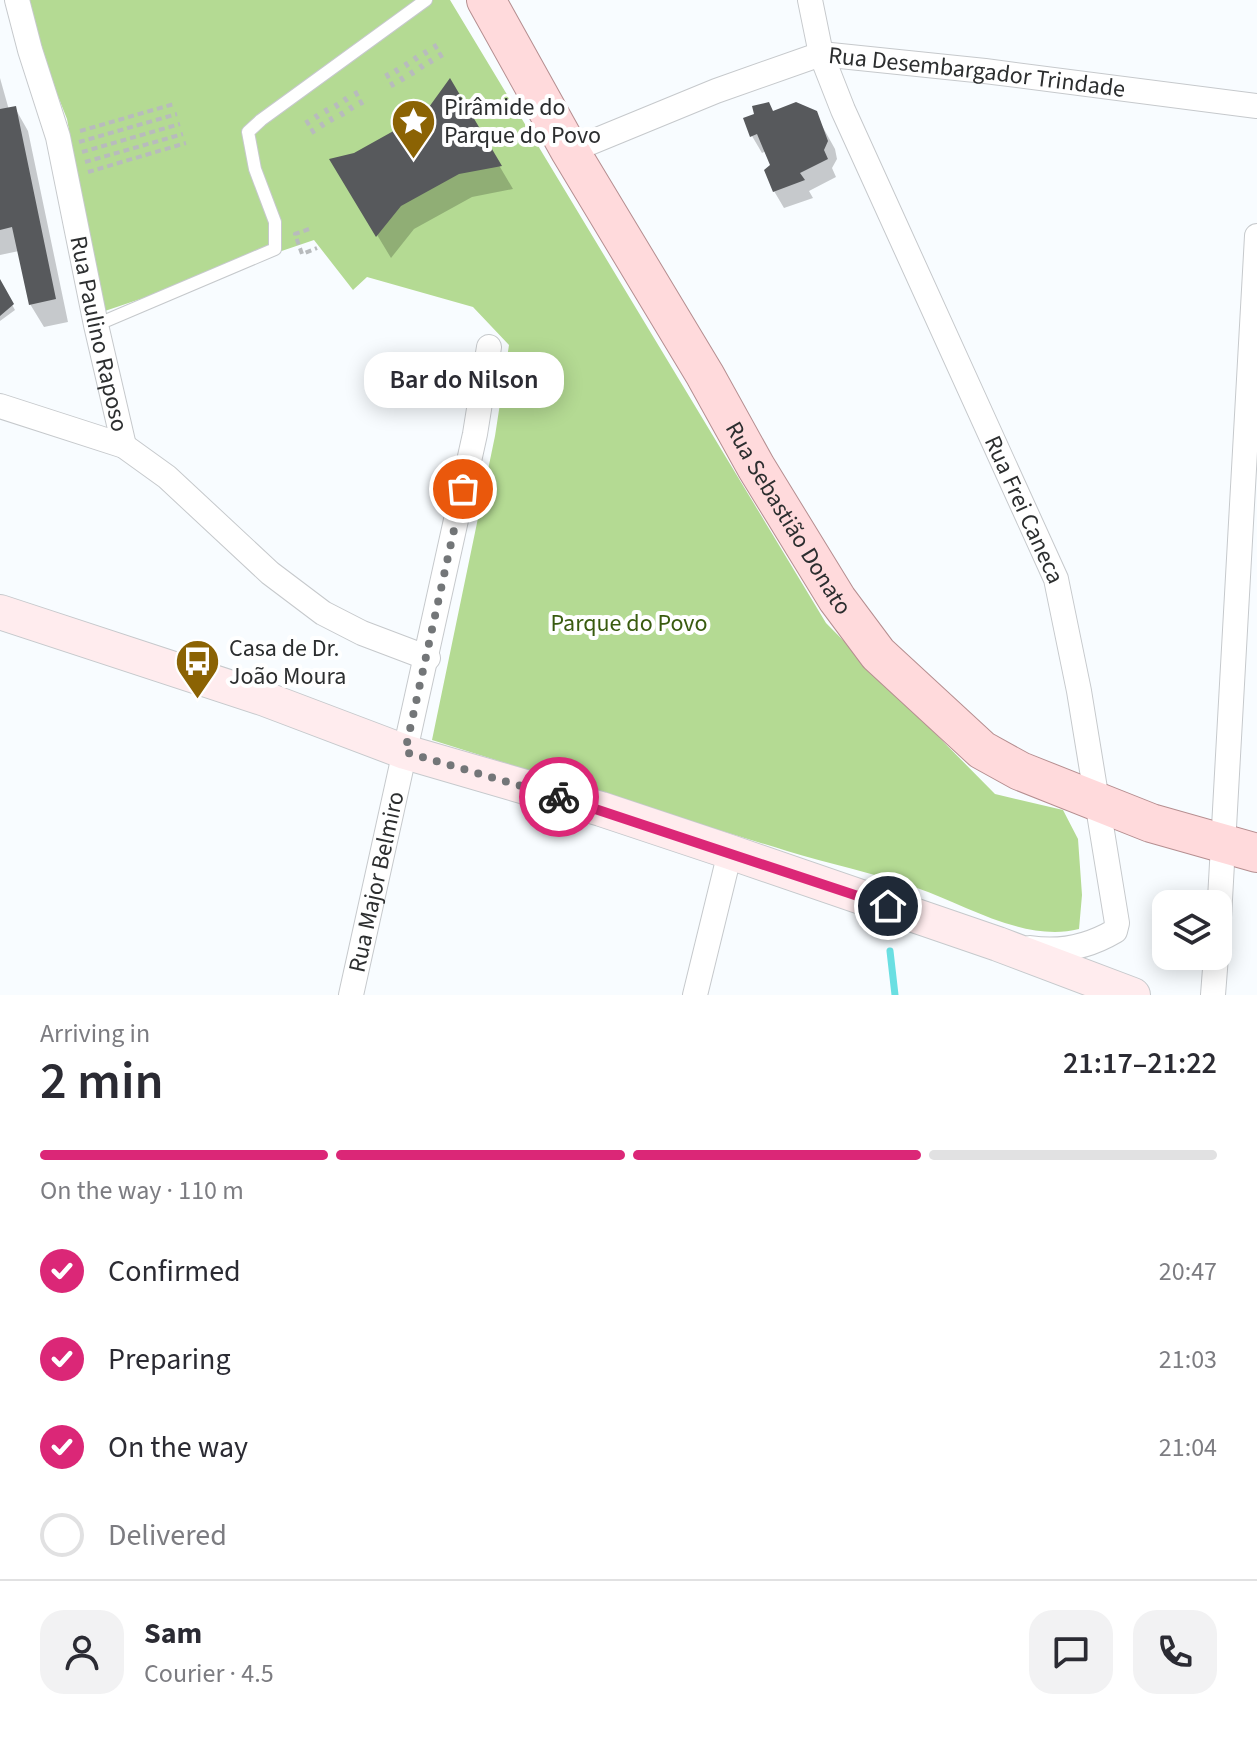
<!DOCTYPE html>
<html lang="en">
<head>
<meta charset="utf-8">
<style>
	:root { --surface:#fff; --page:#f2f2f3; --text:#2b2b33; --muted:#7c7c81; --line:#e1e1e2; --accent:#db2777 }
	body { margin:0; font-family:"Source Sans 3",sans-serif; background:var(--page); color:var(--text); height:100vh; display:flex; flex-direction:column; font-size:30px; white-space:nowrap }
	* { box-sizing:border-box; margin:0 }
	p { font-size:26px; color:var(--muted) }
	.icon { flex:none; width:44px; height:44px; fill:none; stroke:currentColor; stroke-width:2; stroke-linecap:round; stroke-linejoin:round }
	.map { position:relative; height:995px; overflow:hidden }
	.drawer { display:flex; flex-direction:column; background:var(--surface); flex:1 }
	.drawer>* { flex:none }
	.buttons { position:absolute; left:1152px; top:890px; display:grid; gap:16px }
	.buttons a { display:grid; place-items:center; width:80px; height:80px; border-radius:16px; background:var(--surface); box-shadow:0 4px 20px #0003; font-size:40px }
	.pin { position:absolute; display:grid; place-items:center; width:68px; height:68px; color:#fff; margin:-34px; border:4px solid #fff; border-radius:50%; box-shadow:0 2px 8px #0007 }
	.courier { position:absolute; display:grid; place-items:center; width:80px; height:80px; margin:-40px; border:6px solid #db2777; border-radius:50%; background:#fff; color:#222; box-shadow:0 2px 10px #0007 }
	.bubble { position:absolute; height:56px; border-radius:24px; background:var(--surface); box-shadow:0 4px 20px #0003; font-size:26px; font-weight:600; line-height:56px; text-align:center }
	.summary em { font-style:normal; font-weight:600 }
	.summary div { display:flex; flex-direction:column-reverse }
	.summary { display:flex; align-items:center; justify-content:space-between; height:136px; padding:0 40px }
	h1 { font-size:52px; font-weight:600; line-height:60px }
	.bar { display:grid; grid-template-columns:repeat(4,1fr); gap:12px 8px; align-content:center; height:96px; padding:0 40px }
	.bar i { height:10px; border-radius:6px; background:var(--line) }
	.bar .on { background:var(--accent) }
	.bar p { grid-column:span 4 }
	.line { display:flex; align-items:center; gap:20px; padding:0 40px; border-top:2px solid var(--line) }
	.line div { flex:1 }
	.round { display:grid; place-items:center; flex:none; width:84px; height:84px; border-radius:24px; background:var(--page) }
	ol { padding:0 40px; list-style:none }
	li { display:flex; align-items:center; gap:24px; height:88px }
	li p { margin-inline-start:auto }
	li .icon { padding:8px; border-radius:50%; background:var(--accent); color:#fff; stroke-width:4 }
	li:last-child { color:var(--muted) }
	li i { width:44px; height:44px; border:4px solid var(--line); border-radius:50% }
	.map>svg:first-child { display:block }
	.green { fill:#b4da93 }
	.shadow { fill:#0003 }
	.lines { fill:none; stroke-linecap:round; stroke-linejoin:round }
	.stream { stroke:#6adfe2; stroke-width:7 }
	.building { fill:#57595c }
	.service-casing { stroke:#c6c9cc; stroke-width:14 }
	.minor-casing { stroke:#c6c9cc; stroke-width:26 }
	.secondary-casing { stroke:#c6c9cc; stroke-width:36 }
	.primary-casing { stroke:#b58e90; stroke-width:40 }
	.path { stroke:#b8bbbd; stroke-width:4; stroke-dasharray:6 4; stroke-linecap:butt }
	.service { stroke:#fff; stroke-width:12 }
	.minor { stroke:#fff; stroke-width:24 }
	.secondary { stroke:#ffecee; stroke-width:34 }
	.primary { stroke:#ffdadc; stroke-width:38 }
	.done { stroke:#737678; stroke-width:8; stroke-dasharray:0 14.4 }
	.route { stroke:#db2777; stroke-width:10 }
	.labels { text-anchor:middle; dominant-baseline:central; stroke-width:8; stroke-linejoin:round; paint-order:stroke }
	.street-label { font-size:24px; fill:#2c2e2f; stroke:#fff }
	.poi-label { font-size:24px; fill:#2c2e2f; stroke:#fff; text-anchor:start }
	.park-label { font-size:24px; fill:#395b0f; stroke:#fff }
</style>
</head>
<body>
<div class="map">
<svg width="1257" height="995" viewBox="0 0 1257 995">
	<rect width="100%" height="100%" fill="#f8fcff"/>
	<path class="green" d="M20,0H450L826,623L995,794L1063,810L1078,839L1082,895L1079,929C1026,943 966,905 917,888C874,873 830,864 787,851C669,815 550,777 432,740L495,436L509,345L473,307L367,277L353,290L314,240L102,312L67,119Z"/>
	<path class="shadow" d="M0,78L9,110L15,108L28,131L68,322L44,327L30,304L19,251L0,255Z
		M450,82L513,189L472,197L414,229L391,258L332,160L355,155L426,116Z
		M773,112L815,113L835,149L837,159L832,168L836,177L809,191L813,198L784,208L774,191L773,166L766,151L762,153L752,136Z
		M0,283L15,310L0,321Z"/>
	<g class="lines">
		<path class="stream" d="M890,951L895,995"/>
	</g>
	<path class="building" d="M450,78L502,166L459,174L401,206L376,237L329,159L354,153L424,114Z
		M769,102L773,111L796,102L817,111L828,141L824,150L828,159L800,173L805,180L773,192L764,170L770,165L757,134L750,137L743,118L754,114L752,106Z
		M16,106L56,299L29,305L12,227L0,230V109Z
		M0,279L14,304L0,316Z"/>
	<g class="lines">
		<defs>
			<path id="service" d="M96,325L275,249V222L255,169L248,132L261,120L426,0"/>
			<g id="minor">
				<path id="s1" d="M17,0L30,50L58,137L96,325L124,446"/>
				<path id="s2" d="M810,0L821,54L843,110L1056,579L1079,691L1117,923L1115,931C1088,947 1061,953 1030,948"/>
				<path id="s3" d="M570,151L716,91L821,54L985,71L1257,106"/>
				<path d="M0,406L124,446L167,477L270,573L323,613L362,633L428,658"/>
				<path d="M1218,935L1257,236"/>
				<path id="s4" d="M351,995L475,434L489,347"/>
				<path d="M695,995L730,852"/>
				<path d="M1213,995L1216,956"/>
			</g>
			<path id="secondary" d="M0,612L265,699L405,752L601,809L730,852L998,944L1133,995"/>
			<g id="primary">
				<path id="s5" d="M486,0L570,151L705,375L756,467L837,599L878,654L982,750L1020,771L1151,823L1257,853"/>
			</g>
		</defs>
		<use href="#service" class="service-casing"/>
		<use href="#minor" class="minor-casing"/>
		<use href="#secondary" class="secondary-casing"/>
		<use href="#primary" class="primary-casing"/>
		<path class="path" d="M434,44L443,59
			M424,50L433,65
			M414,56L424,70
			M405,62L414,76
			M395,68L404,82
			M386,73L394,88
			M355,91L363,106
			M344,97L354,112
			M335,103L344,117
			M325,108L334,124
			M315,114L325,129
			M306,120L315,135
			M80,131L174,104
			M79,142L177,114
			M82,152L180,124
			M85,162L183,134
			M88,172L186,143
			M309,229L295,234L302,254L317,248"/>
		<use href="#service" class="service"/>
		<use href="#minor" class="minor"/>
		<use href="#secondary" class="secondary"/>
		<use href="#primary" class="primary"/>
	</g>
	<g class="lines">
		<path class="done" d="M463,489L405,752L559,797"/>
		<path class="route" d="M559,797L888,906"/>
	</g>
	<defs>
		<symbol id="sight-pin" viewBox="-11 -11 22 30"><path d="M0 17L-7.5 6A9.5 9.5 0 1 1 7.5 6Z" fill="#8b6304" stroke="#fff"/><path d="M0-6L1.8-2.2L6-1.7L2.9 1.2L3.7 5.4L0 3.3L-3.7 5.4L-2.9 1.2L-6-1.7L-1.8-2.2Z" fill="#fff"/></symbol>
		<symbol id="bus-pin" viewBox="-11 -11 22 30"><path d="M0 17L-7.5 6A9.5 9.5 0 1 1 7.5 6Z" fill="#8b6304" stroke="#fff"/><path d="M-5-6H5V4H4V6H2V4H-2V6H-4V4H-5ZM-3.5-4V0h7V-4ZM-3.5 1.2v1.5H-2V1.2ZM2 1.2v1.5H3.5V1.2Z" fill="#fff"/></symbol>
	</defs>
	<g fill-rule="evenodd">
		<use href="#sight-pin" x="388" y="96" width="51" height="69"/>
		<use href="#bus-pin" x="172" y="636" width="51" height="69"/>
	</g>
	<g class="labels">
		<g class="street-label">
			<text stroke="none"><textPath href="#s3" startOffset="426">Rua Desembargador Trindade</textPath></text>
			<text stroke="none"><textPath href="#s1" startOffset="344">Rua Paulino Raposo</textPath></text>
			<text stroke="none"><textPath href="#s2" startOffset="554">Rua Frei Caneca</textPath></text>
			<text stroke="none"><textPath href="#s5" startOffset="600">Rua Sebastião Donato</textPath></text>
			<text stroke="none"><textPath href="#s4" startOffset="116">Rua Major Belmiro</textPath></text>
		</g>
		<g class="poi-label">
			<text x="444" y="107">Pirâmide do<tspan x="444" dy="28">Parque do Povo</tspan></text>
			<text x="229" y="648">Casa de Dr.<tspan x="229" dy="28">João Moura</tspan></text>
		</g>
		<g class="park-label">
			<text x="629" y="623">Parque do Povo</text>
		</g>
	</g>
</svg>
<div class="buttons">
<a><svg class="icon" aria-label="layers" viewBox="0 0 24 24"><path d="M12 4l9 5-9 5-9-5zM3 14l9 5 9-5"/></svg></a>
</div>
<div class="pin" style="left:463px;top:489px;background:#ea580c"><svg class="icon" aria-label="bag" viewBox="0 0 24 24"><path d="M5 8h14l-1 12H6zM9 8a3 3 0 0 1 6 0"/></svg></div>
<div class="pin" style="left:888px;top:906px;background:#1f2937"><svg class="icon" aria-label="home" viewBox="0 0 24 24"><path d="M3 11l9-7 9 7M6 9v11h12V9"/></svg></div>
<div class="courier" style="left:559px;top:797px"><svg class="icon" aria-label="bike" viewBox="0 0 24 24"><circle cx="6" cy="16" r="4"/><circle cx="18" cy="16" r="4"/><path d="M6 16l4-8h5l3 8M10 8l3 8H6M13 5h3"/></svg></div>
<div class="bubble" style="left:364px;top:352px;width:200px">Bar do Nilson</div>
</div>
<section class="drawer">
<div class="summary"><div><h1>2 min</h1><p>Arriving in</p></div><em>21:17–21:22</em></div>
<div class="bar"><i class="on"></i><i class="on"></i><i class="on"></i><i></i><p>On the way · 110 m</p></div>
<ol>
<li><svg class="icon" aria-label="check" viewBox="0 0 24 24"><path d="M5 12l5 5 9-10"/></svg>Confirmed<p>20:47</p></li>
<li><svg class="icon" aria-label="check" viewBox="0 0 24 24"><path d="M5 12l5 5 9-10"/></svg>Preparing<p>21:03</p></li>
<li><svg class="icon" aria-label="check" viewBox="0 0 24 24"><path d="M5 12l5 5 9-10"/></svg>On the way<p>21:04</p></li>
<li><i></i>Delivered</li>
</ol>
<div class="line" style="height:144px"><a class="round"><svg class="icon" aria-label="person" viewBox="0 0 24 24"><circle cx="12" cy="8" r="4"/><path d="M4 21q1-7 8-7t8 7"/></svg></a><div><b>Sam</b><p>Courier · 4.5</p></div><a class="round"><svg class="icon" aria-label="chat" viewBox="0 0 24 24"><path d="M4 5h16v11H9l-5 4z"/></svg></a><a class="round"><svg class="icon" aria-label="phone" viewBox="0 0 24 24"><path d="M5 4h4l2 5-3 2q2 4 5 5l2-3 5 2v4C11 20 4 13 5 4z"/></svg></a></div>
</section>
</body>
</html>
